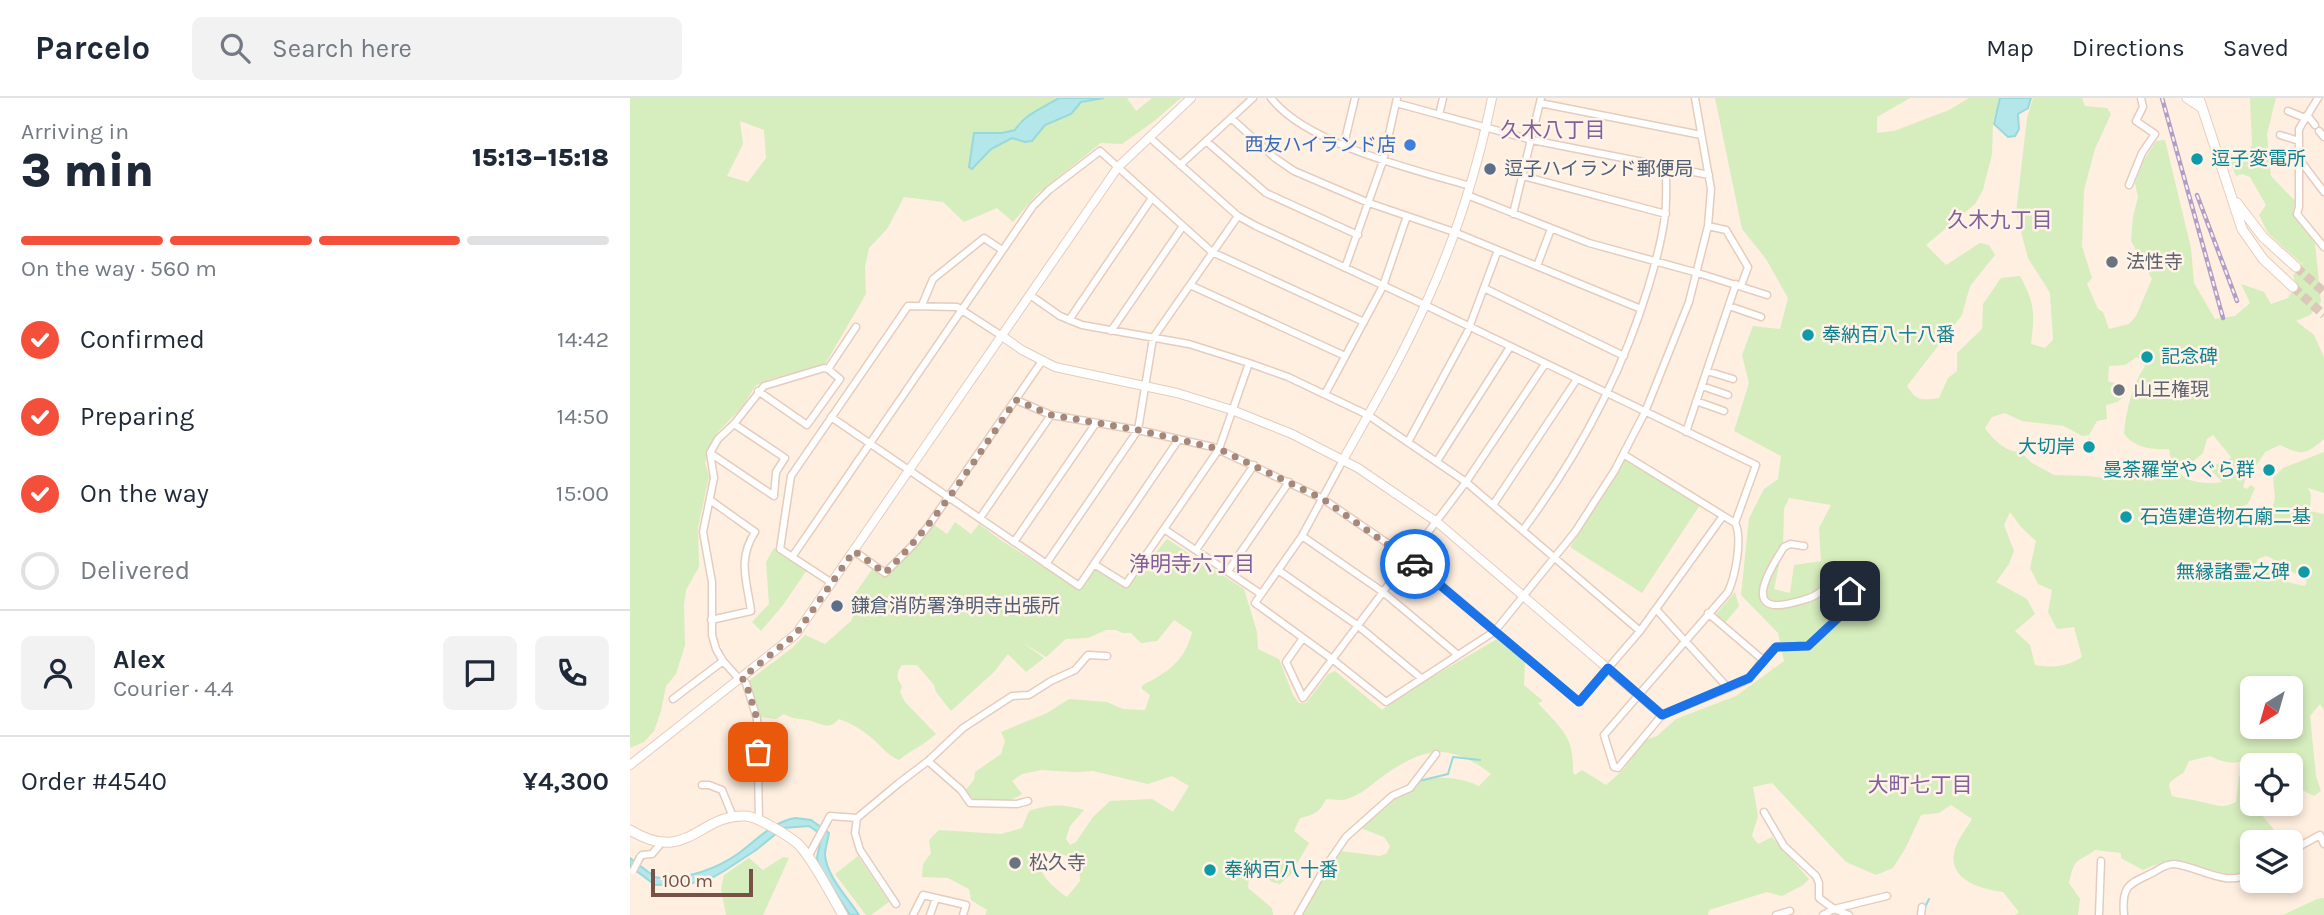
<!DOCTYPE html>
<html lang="en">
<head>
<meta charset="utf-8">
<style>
	:root { --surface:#fff; --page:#f2f2f3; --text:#1f2937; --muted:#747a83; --line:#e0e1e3; --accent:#f34f3a }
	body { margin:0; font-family:Karla,"Noto Sans JP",sans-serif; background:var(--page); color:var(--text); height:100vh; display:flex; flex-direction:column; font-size:26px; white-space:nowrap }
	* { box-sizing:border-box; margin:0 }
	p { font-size:23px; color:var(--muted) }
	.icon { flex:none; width:38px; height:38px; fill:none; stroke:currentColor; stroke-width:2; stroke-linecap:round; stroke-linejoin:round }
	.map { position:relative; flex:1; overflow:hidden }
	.panel { display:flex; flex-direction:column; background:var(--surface); width:630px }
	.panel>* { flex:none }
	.needle { width:46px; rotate:217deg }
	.fabs { position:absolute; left:1610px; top:578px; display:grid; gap:14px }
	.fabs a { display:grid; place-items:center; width:63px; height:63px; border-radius:10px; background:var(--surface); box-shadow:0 4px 10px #0003; font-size:35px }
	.scale { position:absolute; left:21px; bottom:18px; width:102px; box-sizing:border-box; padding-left:7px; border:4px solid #775145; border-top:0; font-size:19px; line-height:24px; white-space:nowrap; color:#775145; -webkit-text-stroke:5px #fff3e8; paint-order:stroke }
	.pin { position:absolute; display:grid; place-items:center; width:60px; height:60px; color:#fff; margin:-30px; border-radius:14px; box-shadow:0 4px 10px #0006 }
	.courier { position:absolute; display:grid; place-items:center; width:70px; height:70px; margin:-35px; border:5px solid #1a73e8; border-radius:50%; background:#fff; color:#222; box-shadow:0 2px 9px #0007 }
	.overview em { font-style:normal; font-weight:800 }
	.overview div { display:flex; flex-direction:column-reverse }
	.overview { display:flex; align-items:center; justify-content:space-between; height:119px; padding:0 21px }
	h1 { font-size:46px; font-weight:800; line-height:52px }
	.bar { display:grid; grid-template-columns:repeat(4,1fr); gap:10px 7px; align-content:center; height:84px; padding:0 21px }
	.bar i { height:9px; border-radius:5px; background:var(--line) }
	.bar .current { background:var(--accent) }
	.bar p { grid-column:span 4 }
	.line { display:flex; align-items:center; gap:18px; padding:0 21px; border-top:2px solid var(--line) }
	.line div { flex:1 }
	.round { display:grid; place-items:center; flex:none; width:74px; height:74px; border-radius:10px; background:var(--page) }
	ol { padding:0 21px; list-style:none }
	li { display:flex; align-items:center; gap:21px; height:77px }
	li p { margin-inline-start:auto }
	li .icon { padding:7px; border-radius:50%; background:var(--accent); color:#fff; stroke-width:4 }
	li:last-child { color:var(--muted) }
	li i { width:38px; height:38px; border:4px solid var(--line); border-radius:50% }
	header { display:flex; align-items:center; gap:42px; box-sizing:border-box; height:98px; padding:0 35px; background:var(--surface); border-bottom:2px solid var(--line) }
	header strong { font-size:33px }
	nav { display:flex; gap:38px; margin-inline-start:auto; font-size:24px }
	.search { width:490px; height:63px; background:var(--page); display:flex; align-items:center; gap:18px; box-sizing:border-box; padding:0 24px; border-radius:10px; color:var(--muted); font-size:26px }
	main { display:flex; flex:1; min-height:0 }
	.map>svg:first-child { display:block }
	.green { fill:#d6edbd; fill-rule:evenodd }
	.water { fill:#b3e7e9; stroke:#98d9dc; stroke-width:2 }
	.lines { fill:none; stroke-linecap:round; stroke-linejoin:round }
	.stream { stroke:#98d9dc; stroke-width:2 }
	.secondary-tunnel { stroke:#dcc8b9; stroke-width:9; stroke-dasharray:9 4.5; stroke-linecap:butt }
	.minor-casing { stroke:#e5ccbe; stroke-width:9 }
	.tertiary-casing { stroke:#e5ccbe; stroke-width:10 }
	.secondary-casing { stroke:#ebccba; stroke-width:11 }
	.minor { stroke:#fff; stroke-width:6 }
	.tertiary { stroke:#fff; stroke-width:8 }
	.secondary { stroke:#fff; stroke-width:9 }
	.rail-casing { stroke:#b09ec8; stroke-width:4.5 }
	.rail { stroke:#fff3e8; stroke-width:2; stroke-dasharray:5; stroke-linecap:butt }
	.minor-bridge-casing { stroke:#e5ccbe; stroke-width:9; stroke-linecap:butt }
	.minor-bridge { stroke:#fff; stroke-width:6 }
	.done { stroke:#a6887b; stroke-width:7; stroke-dasharray:0 12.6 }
	.route { stroke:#1a73e8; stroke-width:9 }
	.shop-dot { fill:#3f7fe0; stroke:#fff3e8; stroke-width:2.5 }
	.culture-dot { fill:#0f9aa8; stroke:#fff3e8; stroke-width:2.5 }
	.service-dot { fill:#5c6f8a; stroke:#fff3e8; stroke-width:2.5 }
	.worship-dot { fill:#6b7280; stroke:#fff3e8; stroke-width:2.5 }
	.labels { text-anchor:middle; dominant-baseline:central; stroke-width:5; stroke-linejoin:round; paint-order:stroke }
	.shop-label { font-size:19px; fill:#366cbe; stroke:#fff3e8; text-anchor:end }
	.culture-label { font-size:19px; fill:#0d838f; stroke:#fff3e8; text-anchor:start }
	.service-label { font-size:19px; fill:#4e5e75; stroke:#fff3e8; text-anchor:start }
	.worship-label { font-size:19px; fill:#5b616d; stroke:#fff3e8; text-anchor:start }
	.neighbourhood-label { font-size:21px; fill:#81609b; stroke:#fff3e8 }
</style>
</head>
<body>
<header>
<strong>Parcelo</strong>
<div class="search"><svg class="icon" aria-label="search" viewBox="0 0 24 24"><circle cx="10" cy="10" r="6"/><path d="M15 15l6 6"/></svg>Search here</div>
<nav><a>Map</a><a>Directions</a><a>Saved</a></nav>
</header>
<main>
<section class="panel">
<div class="overview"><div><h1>3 min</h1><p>Arriving in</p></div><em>15:13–15:18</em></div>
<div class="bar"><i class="current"></i><i class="current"></i><i class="current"></i><i></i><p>On the way · 560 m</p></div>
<ol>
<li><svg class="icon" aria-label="check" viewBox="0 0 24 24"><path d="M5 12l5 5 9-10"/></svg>Confirmed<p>14:42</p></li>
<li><svg class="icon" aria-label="check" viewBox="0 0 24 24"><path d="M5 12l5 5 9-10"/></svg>Preparing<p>14:50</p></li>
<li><svg class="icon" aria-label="check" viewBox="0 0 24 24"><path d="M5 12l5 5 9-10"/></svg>On the way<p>15:00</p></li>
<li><i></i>Delivered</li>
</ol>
<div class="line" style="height:126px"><a class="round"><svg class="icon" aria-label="person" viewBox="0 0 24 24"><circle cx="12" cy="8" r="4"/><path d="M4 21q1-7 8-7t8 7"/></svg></a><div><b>Alex</b><p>Courier · 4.4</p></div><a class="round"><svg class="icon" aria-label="chat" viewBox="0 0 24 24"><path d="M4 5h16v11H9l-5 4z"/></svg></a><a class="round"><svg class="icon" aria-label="phone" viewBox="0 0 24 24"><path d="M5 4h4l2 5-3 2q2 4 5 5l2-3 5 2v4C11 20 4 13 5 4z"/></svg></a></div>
<div class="line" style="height:91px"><div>Order #4540</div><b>¥4,300</b></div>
</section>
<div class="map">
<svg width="1694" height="817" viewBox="0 0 1694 817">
	<rect width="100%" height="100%" fill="#feefe0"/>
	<path class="green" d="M0,0H497L506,13L522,0H551L523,24L492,46L471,45L407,96L383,124L367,110L334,124L313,104L274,99L257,131L239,150L235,169L236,196L194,268L140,281L125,288L114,307L87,335L78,351L75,365L79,378L68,430L69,469L56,492L54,507L55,547L46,576L36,588L31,613L24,633L14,644L0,650ZM110,23L134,32L136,60L118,84L97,78L113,46Z
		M1085,0H1280L1247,19V35L1264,33L1319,12L1339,0H1370L1363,23L1362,56L1353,92L1345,106L1296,147L1316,167L1350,145L1359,147L1365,157L1340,188L1332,217L1277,288C1287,304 1292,302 1309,300L1318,280L1327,273V255L1352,231L1353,206L1371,180L1390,178C1405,206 1405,215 1401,246L1415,250L1423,242L1420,195L1398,160L1386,115L1397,20L1403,0H1452L1455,8L1477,10L1481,16L1465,51L1454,92L1452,148L1462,180L1457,186L1468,211L1473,214L1479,231L1499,226L1506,218L1522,181L1501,143L1503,119L1508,99L1505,85L1514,62L1526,43L1535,42L1561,150L1564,185L1585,221L1605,218L1620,205L1611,186L1634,194L1641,206L1658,200L1666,187L1663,177L1672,166L1638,135L1629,117L1636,107L1620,79L1612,76L1606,78L1599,61L1619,52L1622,47L1620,0H1646L1637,36L1641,78L1665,103L1663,116L1685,145L1691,204L1680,217L1666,223L1684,237L1694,259V341C1675,357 1673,358 1650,347L1635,354L1626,368L1619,369L1613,389L1617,391L1621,387L1625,390L1618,406C1612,408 1607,412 1606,419L1640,421L1645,399L1643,380L1653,370L1694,354V395L1678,390L1681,396L1680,413L1694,416V612L1690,606L1680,618L1686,678L1691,693L1684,698L1670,691L1661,688V667H1622V705L1654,744H1622V770C1590,789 1571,762 1540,763C1532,763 1521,769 1513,772L1491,760V755L1465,752C1459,757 1455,758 1449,762C1442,767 1441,777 1439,785L1450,801L1448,817H1385L1389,814L1373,794C1351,791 1316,782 1325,751C1328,741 1337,730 1342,721L1321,707L1309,715L1291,717L1275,751L1263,770L1246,777L1216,764L1142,685L1123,689L1128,718L1122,738L1128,746L1142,739L1179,781L1173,787L1152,798L1137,794L1079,812L1078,817H667C674,793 693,772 710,753L750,758L757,755L760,748L754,739L733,731V723C748,712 767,694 783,686C803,676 830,679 849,688L861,676C817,642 792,650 749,681C739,689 730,697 717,701C711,703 703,701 696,701C690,714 684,717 670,720L664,733L679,745L661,776L650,786L642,784L626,771L619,780L618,790L642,810L643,817H355L357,812L341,802L339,791L318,780L292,779L293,766L301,755L299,742L309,732L371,736L392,730L399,713C422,706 431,706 454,712L440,728L436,741L440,747L446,744L463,719L480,703L522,701L543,714L559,688L542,678L518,686L463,673L445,674L411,672L392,676L382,683L392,696C379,706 346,708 334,694L344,682L345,674L371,656L375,643L371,634L417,615L439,601L477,604L493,611L515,612L520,597L511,590L513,587C538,574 555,563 562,534L544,522L527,543L511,545L501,535H492L486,532H476L458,540L436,541L416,559L392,544L414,560L396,574L378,556L364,574L321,613L306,594L304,587L287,567H272C266,575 266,580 272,588L270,594L275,604L306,636C294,647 281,652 269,662C257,657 252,649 243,641C233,632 221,625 209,621C197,634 190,624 177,622C166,620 165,622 154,616L146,621L130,619L120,586V582L162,550L175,537L195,546L221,523L227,511L222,500L243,470L255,478L283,453L304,427L317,436L325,424L341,436L349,426L372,443L449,491L464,471H467L497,489L537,441L614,491L627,534L628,551L649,561L663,597L669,605H676L698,576L705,573L752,612L773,596L867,541L895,564L894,587L913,603L908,605C932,632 944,637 943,675L945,677L952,672L976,687L993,672L1015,642L1027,638L1046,621L1106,598L1154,563L1148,535L1111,497L1119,420L1134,391L1148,381L1151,358L1104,333L1119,285L1112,257L1123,228L1150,231L1158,200L1136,161L1112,131ZM1507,259L1515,268C1502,287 1496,313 1494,336C1505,350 1522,352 1539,351L1541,362L1548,365H1561L1573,355L1577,341L1583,337L1601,359L1597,364L1583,367L1579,370L1592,384C1583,386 1566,385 1557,381C1548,376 1546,367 1535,364L1528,367L1521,383L1493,373L1487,382L1458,378L1424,377L1402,365L1390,354C1375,354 1363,341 1355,330L1362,319L1375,315L1392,323L1434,328L1452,338L1459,337L1467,323L1477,321L1476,307L1487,304L1496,297L1487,286L1478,283L1479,268L1495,267ZM1159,400L1201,407L1189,430L1191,463L1164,467L1160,495L1144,491L1153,448L1154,411ZM1380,414L1391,429L1406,443L1400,470L1408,486L1422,492L1418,514L1427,531L1444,529L1452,559C1436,569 1424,570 1405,567L1400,547L1385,533L1405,516L1397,501L1366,484L1379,466L1384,453L1374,427ZM1636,458C1647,461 1661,475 1675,481L1677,485L1674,488L1654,483L1640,473L1630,474L1625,468L1628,461ZM1622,590H1661V628H1622ZM1580,658C1590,663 1601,667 1612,663L1614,665V676L1609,678L1606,704C1592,711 1586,707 1572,704C1562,701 1552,701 1542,698L1539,688L1540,684L1554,674L1559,663ZM415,753L437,758L449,766L450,783L437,799C423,788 408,778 409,758Z
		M995,362L1070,407L1012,495L940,449Z
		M144,450L177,472L153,507L131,533L122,524L139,506L136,464Z
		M1105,494L1109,508L1095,525L1086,516Z
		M228,758L259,804L241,817H236L205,776Z
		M153,759L159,760L133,817H96L91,791L94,777L119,760L133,772Z
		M1694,800V817H1653L1687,801Z"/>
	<path class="water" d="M429,0H474L451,4L441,16L415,27L402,43L395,44L382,40L361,51L342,71L339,69L344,35H372L385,32C396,15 413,10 429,0Z
		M1370,0H1401L1398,10L1388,16L1389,31L1385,38L1378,39L1364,26Z
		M166,720L181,722L199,735C198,742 195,750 195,757C197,779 218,800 229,817H220L188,768L187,759L192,737L179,728L153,730L126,752L94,773L78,782L56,786L25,787L0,768V760L25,779L31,780C61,780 85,772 109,755C127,742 143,723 166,720Z"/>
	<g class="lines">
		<path class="stream" d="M789,683L818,676L823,659L850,662
			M1295,809L1299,801"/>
		<path class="secondary-tunnel" d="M1666,169L1694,194
			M1663,189L1694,217"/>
		<defs>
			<path id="minor" d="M641,0C676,46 785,72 840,88
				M1688,0L1669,31V109L1667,116L1694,149
				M766,5L902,42L1079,77
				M910,5L1071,37
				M1658,13L1675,20
				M809,17L813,0
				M1677,17L1685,27
				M601,20L645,60L664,73L739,105L824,134L1011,211
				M1689,33L1694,39
				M1650,37L1669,43
				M519,39L608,118L626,128L795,207L1126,367L1105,425
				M576,43L636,95L728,137
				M714,46L725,0
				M1669,61L1694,94
				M550,67L623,0
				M893,78L1036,116
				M1499,87L1512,55L1525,36L1506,23L1513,9L1511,0
				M837,97L959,145L1068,175L1137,197
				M883,116L911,0
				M1078,128L1096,132L1118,169L1111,188
				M907,168L921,131
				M715,170L753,63L767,0
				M560,187L715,258
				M854,190L994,258
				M400,197L430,218L452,227L559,246L619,265L658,279L738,317L836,384L1010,533
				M292,207L303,181L354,140L372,152
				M1099,208L1131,219
				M439,222L522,100
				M481,233L553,128
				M198,271L226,229
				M1077,273L1103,281
				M1072,288L1098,297
				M695,296L753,188L777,118
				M386,302L421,317L508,332L583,349L693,401L779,460L949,604L1010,533L1093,418
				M1066,303L1094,313
				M201,319L449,488L549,341
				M1056,334L1106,186
				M778,344L837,235L868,152
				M80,355L144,398L146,374L155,360L104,326
				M993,356L1105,425C1113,440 1105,479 1098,494L974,637L984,669L988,670L1032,617L1098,590L1059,547L1054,542L1026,511
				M713,362L672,438L625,505L702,561L756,604L865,533L945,434L985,372L1015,314L1059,204L1078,128L1081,91L1065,0
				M807,363L880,249
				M80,402L125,434C107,462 117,483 121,513L81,522
				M863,407L947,281
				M350,420L421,317
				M534,431L631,496
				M893,432C948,358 991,279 1018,190C1025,167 1032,142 1035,117C1037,102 1036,85 1036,69
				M672,438L753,494L828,557
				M384,444L466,325
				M566,452L624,367
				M224,453L255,475L284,446L299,427L412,263
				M162,459L403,108L419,92L470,53L582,154L734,224
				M416,466L508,332L523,240L608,118
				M464,466L496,486L589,351L619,265
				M648,472L727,527L791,580
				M598,473L659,384
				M202,485L150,451L161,378L278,208L327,209L372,238
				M1078,515L1133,562L1119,581L1098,590
				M673,540L656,564L673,600L836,384L915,266
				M1133,562L1146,549L1178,548L1209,519L1220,493L1219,489L1205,481C1198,486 1192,494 1184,498C1176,502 1166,504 1157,506C1111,515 1143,466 1154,449L1160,446L1174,448
				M112,580L116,585L127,621L129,722
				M110,582L93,563L86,551L82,537V484L73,434L84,380L80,355L88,341L104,326L134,288L194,270L198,271L210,281L177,327L128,293
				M43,601L93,563
				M298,663L331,692L340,705L387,706L398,703
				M72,687H79L92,692L103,719
				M1134,714L1154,748L1186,778L1189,785V800L1204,811L1257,798
				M227,720L225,735L230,752L266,806
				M1661,753L1690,737L1694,746
				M178,759L200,718L227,720L269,685L298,663L333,630L382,598L399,597L421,583L445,572L458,557L477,558
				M9,761L12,757L22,756L32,744
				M283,817L293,797L336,807L333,817
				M300,817L306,800
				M668,817L696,768L716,739L762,698L780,690L806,656
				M1146,817L1160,813
				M1193,817L1204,811L1219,817
				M1291,817L1292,809
				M1469,817L1471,763
				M1494,817C1491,785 1501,786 1524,774C1531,770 1536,766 1544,766C1571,769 1597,791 1622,774"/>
			<path id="tertiary" d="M372,238L392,252L425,269L547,295L602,312L662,336L728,370L807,424L1032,617
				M713,362C742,310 772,259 796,205C826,139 848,70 862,0
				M0,667L166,536L488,69L561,0"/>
			<path id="secondary" d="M1557,0L1572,10
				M1569,0L1612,131L1633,161L1663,189
				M1607,105L1633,139L1666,169
				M0,732C57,767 69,716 115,718C127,718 157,737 167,745C181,757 202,799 213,817"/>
		</defs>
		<use href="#minor" class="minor-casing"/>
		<use href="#tertiary" class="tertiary-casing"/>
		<use href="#secondary" class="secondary-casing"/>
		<use href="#minor" class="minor"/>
		<use href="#tertiary" class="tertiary"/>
		<use href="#secondary" class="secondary"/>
		<defs>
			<path id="rail" d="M1532,0L1593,220
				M1567,97L1607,203"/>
		</defs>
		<use href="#rail" class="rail-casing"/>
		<use href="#rail" class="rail"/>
		<defs>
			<path id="minor-bridge" d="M3,773L10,759"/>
		</defs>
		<use href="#minor-bridge" class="minor-bridge-casing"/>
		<use href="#minor-bridge" class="minor-bridge"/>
	</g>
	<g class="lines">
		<path class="done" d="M128,654L127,621L116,585L112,580L166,536L224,453L255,475C307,424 345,361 386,302L421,317L508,332L589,351L693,401L785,466"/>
		<path class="route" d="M785,466L949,604L978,570L1032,617L1119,580L1146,549L1178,548L1209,519L1220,493"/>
	</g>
	<circle class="shop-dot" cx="780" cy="47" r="7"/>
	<g class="culture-dot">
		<circle cx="1567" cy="61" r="7"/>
		<circle cx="1178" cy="237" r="7"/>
		<circle cx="1517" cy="259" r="7"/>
		<circle cx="1459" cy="349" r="7"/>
		<circle cx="1639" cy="372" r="7"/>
		<circle cx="1496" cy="419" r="7"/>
		<circle cx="1674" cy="474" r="7"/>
		<circle cx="580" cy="772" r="7"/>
	</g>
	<g class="service-dot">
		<circle cx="860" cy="71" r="7"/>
		<circle cx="207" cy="508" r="7"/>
	</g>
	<g class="worship-dot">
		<circle cx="1482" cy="164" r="7"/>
		<circle cx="1489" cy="292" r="7"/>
		<circle cx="385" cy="765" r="7"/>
	</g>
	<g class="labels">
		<g class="shop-label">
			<text x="766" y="47">西友ハイランド店</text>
		</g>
		<g class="culture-label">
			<text x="1581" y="61">逗子変電所</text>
			<text x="1192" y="237">奉納百八十八番</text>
			<text x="1531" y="259">記念碑</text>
			<text x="1445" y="349" text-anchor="end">大切岸</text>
			<text x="1625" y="372" text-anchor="end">曼荼羅堂やぐら群</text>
			<text x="1510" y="419">石造建造物石廟二基</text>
			<text x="1660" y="474" text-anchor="end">無縁諸霊之碑</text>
			<text x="594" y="772">奉納百八十番</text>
		</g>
		<g class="service-label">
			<text x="874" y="71">逗子ハイランド郵便局</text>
			<text x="221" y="508">鎌倉消防署浄明寺出張所</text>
		</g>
		<g class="worship-label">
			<text x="1496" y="164">法性寺</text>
			<text x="1503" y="292">山王権現</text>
			<text x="399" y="765">松久寺</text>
		</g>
		<g class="neighbourhood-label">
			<text x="923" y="32">久木八丁目</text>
			<text x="1370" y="122">久木九丁目</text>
			<text x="562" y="466">浄明寺六丁目</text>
			<text x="1290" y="687">大町七丁目</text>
		</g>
	</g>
</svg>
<div class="fabs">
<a><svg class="needle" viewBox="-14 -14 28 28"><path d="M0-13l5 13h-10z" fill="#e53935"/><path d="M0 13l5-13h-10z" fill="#747a83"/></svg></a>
<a><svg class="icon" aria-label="locate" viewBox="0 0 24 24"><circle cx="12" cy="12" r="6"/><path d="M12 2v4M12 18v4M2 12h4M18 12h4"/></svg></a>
<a><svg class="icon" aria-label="layers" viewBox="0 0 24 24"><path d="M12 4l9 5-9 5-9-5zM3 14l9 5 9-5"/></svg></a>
</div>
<div class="scale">100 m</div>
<div class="pin" style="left:128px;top:654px;background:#ea580c"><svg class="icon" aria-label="bag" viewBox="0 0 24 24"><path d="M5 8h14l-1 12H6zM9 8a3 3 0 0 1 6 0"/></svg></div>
<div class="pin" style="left:1220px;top:493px;background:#1f2937"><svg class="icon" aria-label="home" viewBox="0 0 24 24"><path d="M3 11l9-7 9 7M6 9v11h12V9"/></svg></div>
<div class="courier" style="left:785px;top:466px"><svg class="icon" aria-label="car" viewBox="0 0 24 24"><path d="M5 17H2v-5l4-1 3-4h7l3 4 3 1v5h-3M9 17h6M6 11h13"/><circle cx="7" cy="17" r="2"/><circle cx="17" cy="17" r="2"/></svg></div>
</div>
</main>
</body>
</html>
